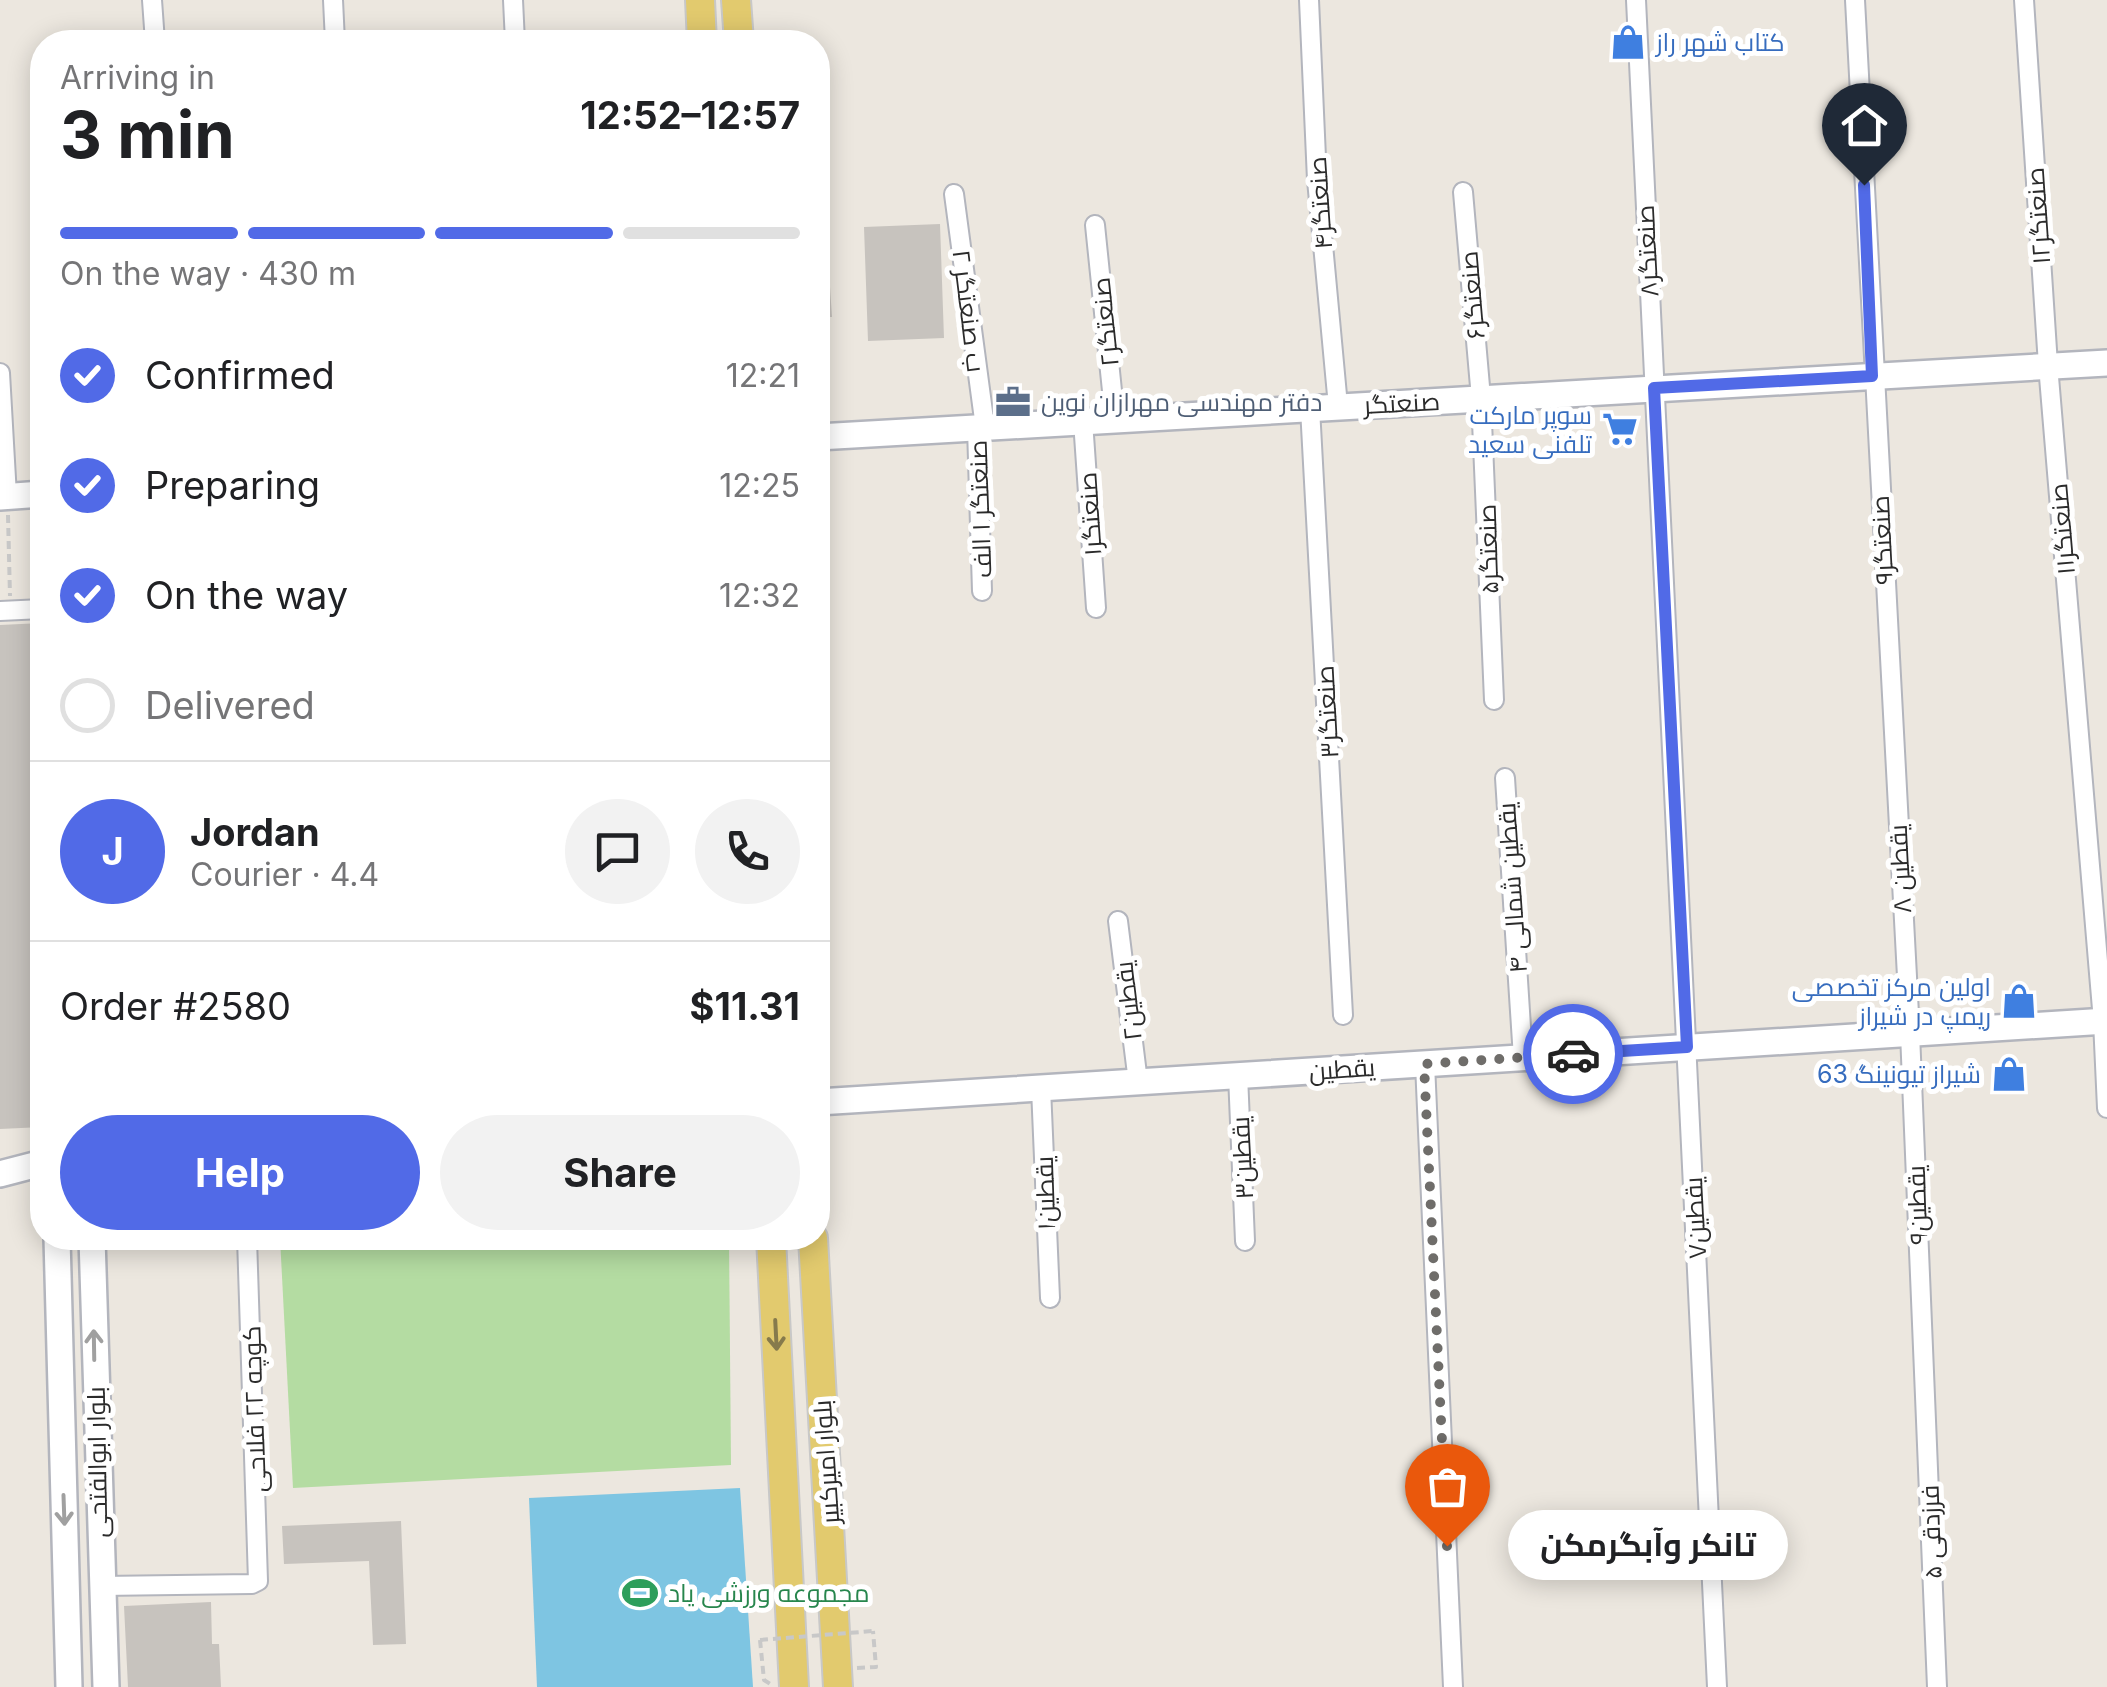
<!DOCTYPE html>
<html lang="en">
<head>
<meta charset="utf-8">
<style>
	:root { --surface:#fff; --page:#f2f2f2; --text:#202124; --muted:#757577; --line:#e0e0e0; --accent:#516ae7 }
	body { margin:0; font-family:Inter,Cairo,sans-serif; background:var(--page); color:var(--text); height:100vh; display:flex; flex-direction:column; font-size:38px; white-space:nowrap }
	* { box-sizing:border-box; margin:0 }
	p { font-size:32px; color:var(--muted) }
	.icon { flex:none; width:55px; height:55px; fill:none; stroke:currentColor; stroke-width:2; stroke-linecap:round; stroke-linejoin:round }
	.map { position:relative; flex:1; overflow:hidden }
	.panel { position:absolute; left:30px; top:30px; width:800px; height:1220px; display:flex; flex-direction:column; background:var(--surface); border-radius:40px; box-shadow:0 5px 25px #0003 }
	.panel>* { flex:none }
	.pin { position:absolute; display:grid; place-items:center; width:85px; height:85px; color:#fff; margin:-102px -42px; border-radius:50% 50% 50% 0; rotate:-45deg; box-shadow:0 0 10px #0007 }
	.pin .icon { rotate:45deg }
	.courier { position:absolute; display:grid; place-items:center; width:100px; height:100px; margin:-50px; border:8px solid #516ae7; border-radius:50%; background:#fff; color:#222; box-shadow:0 2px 12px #0007 }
	.bubble { position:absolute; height:70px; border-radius:35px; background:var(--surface); box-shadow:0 5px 25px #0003; font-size:32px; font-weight:700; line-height:70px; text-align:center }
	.head em { font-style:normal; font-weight:700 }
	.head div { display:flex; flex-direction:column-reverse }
	.head { display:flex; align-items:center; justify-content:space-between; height:170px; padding:0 30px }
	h1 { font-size:65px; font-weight:700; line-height:75px }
	.bar { display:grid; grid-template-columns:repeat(4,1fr); gap:15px 10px; align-content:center; height:120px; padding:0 30px }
	.bar i { height:12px; border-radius:8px; background:var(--line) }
	.bar .current { background:var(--accent) }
	.bar p { grid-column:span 4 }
	.line { display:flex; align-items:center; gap:25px; padding:0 30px; border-top:2px solid var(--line) }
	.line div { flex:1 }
	.round { display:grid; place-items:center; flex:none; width:105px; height:105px; border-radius:52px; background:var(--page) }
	ol { padding:0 30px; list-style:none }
	li { display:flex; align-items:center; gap:30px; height:110px }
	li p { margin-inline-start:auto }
	li .icon { padding:10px; border-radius:50%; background:var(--accent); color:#fff; stroke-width:4 }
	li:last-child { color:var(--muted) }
	li i { width:55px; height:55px; border:5px solid var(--line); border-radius:50% }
	.primary-button { display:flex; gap:20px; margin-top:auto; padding:20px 30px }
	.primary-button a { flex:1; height:115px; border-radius:60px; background:var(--accent); color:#fff; font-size:40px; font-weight:700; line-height:115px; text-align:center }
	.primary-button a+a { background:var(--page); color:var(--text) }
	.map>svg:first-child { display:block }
	.green { fill:#b4dca2 }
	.water { fill:#7ec5e2 }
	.building { fill:#c7c3be }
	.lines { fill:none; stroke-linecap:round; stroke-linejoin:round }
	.street-casing { stroke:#b3b5bd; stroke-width:22 }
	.secondary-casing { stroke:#b3b5bd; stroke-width:30 }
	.primary-casing { stroke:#c8c8c8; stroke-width:32 }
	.path { stroke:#c8c8c8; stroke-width:4; stroke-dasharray:8 5; stroke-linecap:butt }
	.street { stroke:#fff; stroke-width:18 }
	.secondary { stroke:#fff; stroke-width:25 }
	.primary { stroke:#e2ca6e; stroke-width:28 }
	.path-bridge { stroke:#c8c8c8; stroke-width:4; stroke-dasharray:8 5; stroke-linecap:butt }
	.oneway { stroke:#867a4c }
	.oneway2 { stroke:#a0a0a0 }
	.done { stroke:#6f6d6a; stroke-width:10; stroke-dasharray:0 18 }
	.route { stroke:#516ae7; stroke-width:12 }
	.labels { text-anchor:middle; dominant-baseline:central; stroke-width:10; stroke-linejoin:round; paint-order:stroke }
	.shop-label { font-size:25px; fill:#366cbe; stroke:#fff; text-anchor:end }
	.street-label { font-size:25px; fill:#2b2b2b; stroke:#fff }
	.service-label { font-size:25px; fill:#4e5e75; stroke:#fff; text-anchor:start }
	.leisure-label { font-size:25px; fill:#27864d; stroke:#fff; text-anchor:start }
</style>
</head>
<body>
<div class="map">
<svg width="2107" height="1687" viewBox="0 0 2107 1687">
	<rect width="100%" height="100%" fill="#ece7df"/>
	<path class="green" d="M280,1238H729L731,1465L293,1488Z"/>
	<path class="water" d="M740,1488L753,1687H537L529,1498Z"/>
	<path class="building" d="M940,224L944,338L868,341L864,227Z
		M818,272H829L832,317H818Z
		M42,623V1127L0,1129V625Z
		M401,1521L406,1644L373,1645L369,1561L284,1564L282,1526Z
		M211,1602L212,1644H219L221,1687H128L124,1606Z"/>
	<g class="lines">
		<defs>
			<path id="street" d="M152,0L155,42
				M333,0L335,42
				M513,0L515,42
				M1309,0L1317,180L1338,406
				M1636,0L1717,1687
				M1855,0L1910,1033L1937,1687
				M2024,0L2048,365L2103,1021L2107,1108
				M1463,192L1481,398L1494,700
				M954,194L985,427
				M1095,225L1115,420
				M0,373L7,496
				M1310,408L1343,1015
				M1083,421L1096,608
				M977,428L982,591
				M0,611L42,609
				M1505,778L1523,1058
				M1118,921L1138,1082
				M1425,1064L1453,1687
				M1238,1075L1245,1241
				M1041,1088L1050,1298
				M101,1586L252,1584L258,1581L247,1238"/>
			<path id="secondary" d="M818,437L2107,363
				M0,497L42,494
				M818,1102L2107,1021
				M0,1174L42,1163
				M57,1238L69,1687
				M92,1238L106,1687"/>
			<path id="primary" d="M700,0L702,42
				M736,0L739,42
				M771,1238L794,1687
				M813,1238L838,1687"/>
		</defs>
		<use href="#street" class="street-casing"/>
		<use href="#secondary" class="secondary-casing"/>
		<use href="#primary" class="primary-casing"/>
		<path class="path" d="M8,515L10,596
			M760,1640L764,1680L772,1685
			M857,1668L876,1667L873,1631"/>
		<use href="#street" class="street"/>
		<use href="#secondary" class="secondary"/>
		<use href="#primary" class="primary"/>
		<path class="path-bridge" d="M760,1640L873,1631"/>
	</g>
	<defs><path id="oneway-shaft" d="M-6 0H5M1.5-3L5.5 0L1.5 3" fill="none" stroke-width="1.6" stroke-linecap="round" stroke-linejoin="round" transform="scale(2.5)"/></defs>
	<use class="oneway" href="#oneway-shaft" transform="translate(776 1335) rotate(87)"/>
	<g class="oneway2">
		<use href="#oneway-shaft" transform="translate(94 1345) rotate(-91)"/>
		<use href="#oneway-shaft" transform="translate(64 1510) rotate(88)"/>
	</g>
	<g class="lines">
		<path class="done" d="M1447,1546L1424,1064L1573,1054"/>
		<path class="route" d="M1573,1054L1687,1047L1654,388L1872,376L1864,185"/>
	</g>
	<defs>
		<symbol id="shop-bare" viewBox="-9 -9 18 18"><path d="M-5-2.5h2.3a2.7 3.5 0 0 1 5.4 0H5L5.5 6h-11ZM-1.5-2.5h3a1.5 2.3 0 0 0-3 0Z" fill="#3f7fe0" stroke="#fff" stroke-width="2.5" paint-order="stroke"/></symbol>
		<symbol id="office-bare" viewBox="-9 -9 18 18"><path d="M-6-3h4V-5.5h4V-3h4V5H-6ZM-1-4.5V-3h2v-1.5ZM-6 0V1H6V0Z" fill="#5c6f8a" stroke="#fff" stroke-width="2.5" paint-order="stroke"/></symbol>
		<symbol id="supermarket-bare" viewBox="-9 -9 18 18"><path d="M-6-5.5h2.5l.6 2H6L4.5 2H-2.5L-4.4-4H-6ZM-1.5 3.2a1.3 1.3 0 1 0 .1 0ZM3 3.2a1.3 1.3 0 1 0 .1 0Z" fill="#3f7fe0" stroke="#fff" stroke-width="2.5" paint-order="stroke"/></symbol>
		<symbol id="stadium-bare" viewBox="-9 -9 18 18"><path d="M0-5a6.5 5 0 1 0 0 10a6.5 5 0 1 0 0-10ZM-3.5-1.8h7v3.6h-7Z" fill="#2e9e5b" stroke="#fff" stroke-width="2.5" paint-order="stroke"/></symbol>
	</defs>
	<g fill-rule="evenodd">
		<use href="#shop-bare" x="1603" y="17" width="50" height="50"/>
		<use href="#office-bare" x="988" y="377" width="50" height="50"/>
		<use href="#supermarket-bare" x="1595" y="404" width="50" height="50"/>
		<use href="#shop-bare" x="1994" y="976" width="50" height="50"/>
		<use href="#shop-bare" x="1984" y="1049" width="50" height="50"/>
		<use href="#stadium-bare" x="615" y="1568" width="50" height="50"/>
	</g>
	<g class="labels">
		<g class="shop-label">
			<text x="1656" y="42" text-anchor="start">کتاب شهر راز</text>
			<text x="1592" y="415">سوپر مارکت<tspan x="1592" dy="29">تلفنی سعید</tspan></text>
			<text x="1991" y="987">اولین مرکز تخصصی<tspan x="1991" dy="29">ریمپ در شیراز</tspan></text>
			<text x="1981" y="1074">شیراز تیونینگ 63</text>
		</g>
		<g class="street-label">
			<text transform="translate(1320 203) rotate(-94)">صنعتگر۴</text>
			<text transform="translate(2038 216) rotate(-94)">صنعتگر۱۲</text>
			<text transform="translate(1647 251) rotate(-93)">صنعتگر۸</text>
			<text transform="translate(1472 295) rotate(-95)">صنعتگر۶</text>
			<text transform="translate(969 311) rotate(83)">۲ ب صنعتگر</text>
			<text transform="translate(1105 322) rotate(-96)">صنعتگر۲</text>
			<text transform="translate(1402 403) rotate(-3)">صنعتگر</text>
			<text transform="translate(980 509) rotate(-92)">صنعتگر ۱ الف</text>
			<text transform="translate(1090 514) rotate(-94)">صنعتگر۱</text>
			<text transform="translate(2062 529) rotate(-95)">صنعتگر۱۱</text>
			<text transform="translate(1882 540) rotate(-93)">صنعتگر۹</text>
			<text transform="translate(1488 549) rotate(-92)">صنعتگر۵</text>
			<text transform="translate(1327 712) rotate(-93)">صنعتگر۳</text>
			<text transform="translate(1900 869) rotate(-93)">یقطین ۸</text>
			<text transform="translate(1512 888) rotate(-94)">یقطین شمالی ۴</text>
			<text transform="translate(1128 1001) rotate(-97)">یقطین۲</text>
			<text transform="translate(1342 1069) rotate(-4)">یقطین</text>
			<text transform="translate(1242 1158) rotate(-93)">یقطین۳</text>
			<text transform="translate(1045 1193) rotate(-92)">یقطین۱</text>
			<text transform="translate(1917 1205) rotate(-92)">یقطین۹</text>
			<text transform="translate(1695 1218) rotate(-93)">یقطین۷</text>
			<text transform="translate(254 1409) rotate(-92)">کوچه ۲۲ فلاحی</text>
			<text transform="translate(97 1462) rotate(-91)">بلوار ابوالفتحی</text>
			<text transform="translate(826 1462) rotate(-94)">بلوار امیرکبیر</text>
			<text transform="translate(1931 1532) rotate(-92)">فرزدقی ۵</text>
		</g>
		<g class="service-label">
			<text x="1041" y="402">دفتر مهندسی مهرازان نوین</text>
		</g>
		<g class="leisure-label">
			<text x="668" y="1593">مجموعه ورزشی یاد</text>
		</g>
	</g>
</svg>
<div class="pin" style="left:1447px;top:1546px;background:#ea580c"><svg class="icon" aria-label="bag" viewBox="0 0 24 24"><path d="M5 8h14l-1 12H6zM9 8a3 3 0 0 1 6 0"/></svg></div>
<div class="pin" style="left:1864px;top:185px;background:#1f2937"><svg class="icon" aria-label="home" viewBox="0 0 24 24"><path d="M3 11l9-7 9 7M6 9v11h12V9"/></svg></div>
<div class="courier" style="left:1573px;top:1054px"><svg class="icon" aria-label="car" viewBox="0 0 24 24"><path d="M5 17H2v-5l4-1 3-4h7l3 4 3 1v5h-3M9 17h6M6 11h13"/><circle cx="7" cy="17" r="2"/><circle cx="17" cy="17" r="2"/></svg></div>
<div class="bubble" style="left:1508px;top:1510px;width:280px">تانکر وآبگرمکن</div>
<section class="panel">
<div class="head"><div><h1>3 min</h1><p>Arriving in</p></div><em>12:52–12:57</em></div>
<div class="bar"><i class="current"></i><i class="current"></i><i class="current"></i><i></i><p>On the way · 430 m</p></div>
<ol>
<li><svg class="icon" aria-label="check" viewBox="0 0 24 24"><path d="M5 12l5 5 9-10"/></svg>Confirmed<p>12:21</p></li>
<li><svg class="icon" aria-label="check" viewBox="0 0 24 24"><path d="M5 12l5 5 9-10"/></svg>Preparing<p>12:25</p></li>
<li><svg class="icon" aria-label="check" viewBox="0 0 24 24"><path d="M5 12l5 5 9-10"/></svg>On the way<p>12:32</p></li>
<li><i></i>Delivered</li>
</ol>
<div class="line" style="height:180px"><b class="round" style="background:var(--accent);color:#fff">J</b><div><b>Jordan</b><p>Courier · 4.4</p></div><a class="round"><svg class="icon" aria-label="chat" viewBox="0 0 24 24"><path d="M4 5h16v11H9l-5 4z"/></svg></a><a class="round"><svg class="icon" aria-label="phone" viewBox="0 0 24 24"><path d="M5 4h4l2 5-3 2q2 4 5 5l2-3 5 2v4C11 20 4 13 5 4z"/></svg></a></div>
<div class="line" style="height:130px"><div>Order #2580</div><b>$11.31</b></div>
<div class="primary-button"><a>Help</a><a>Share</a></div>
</section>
</div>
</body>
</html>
